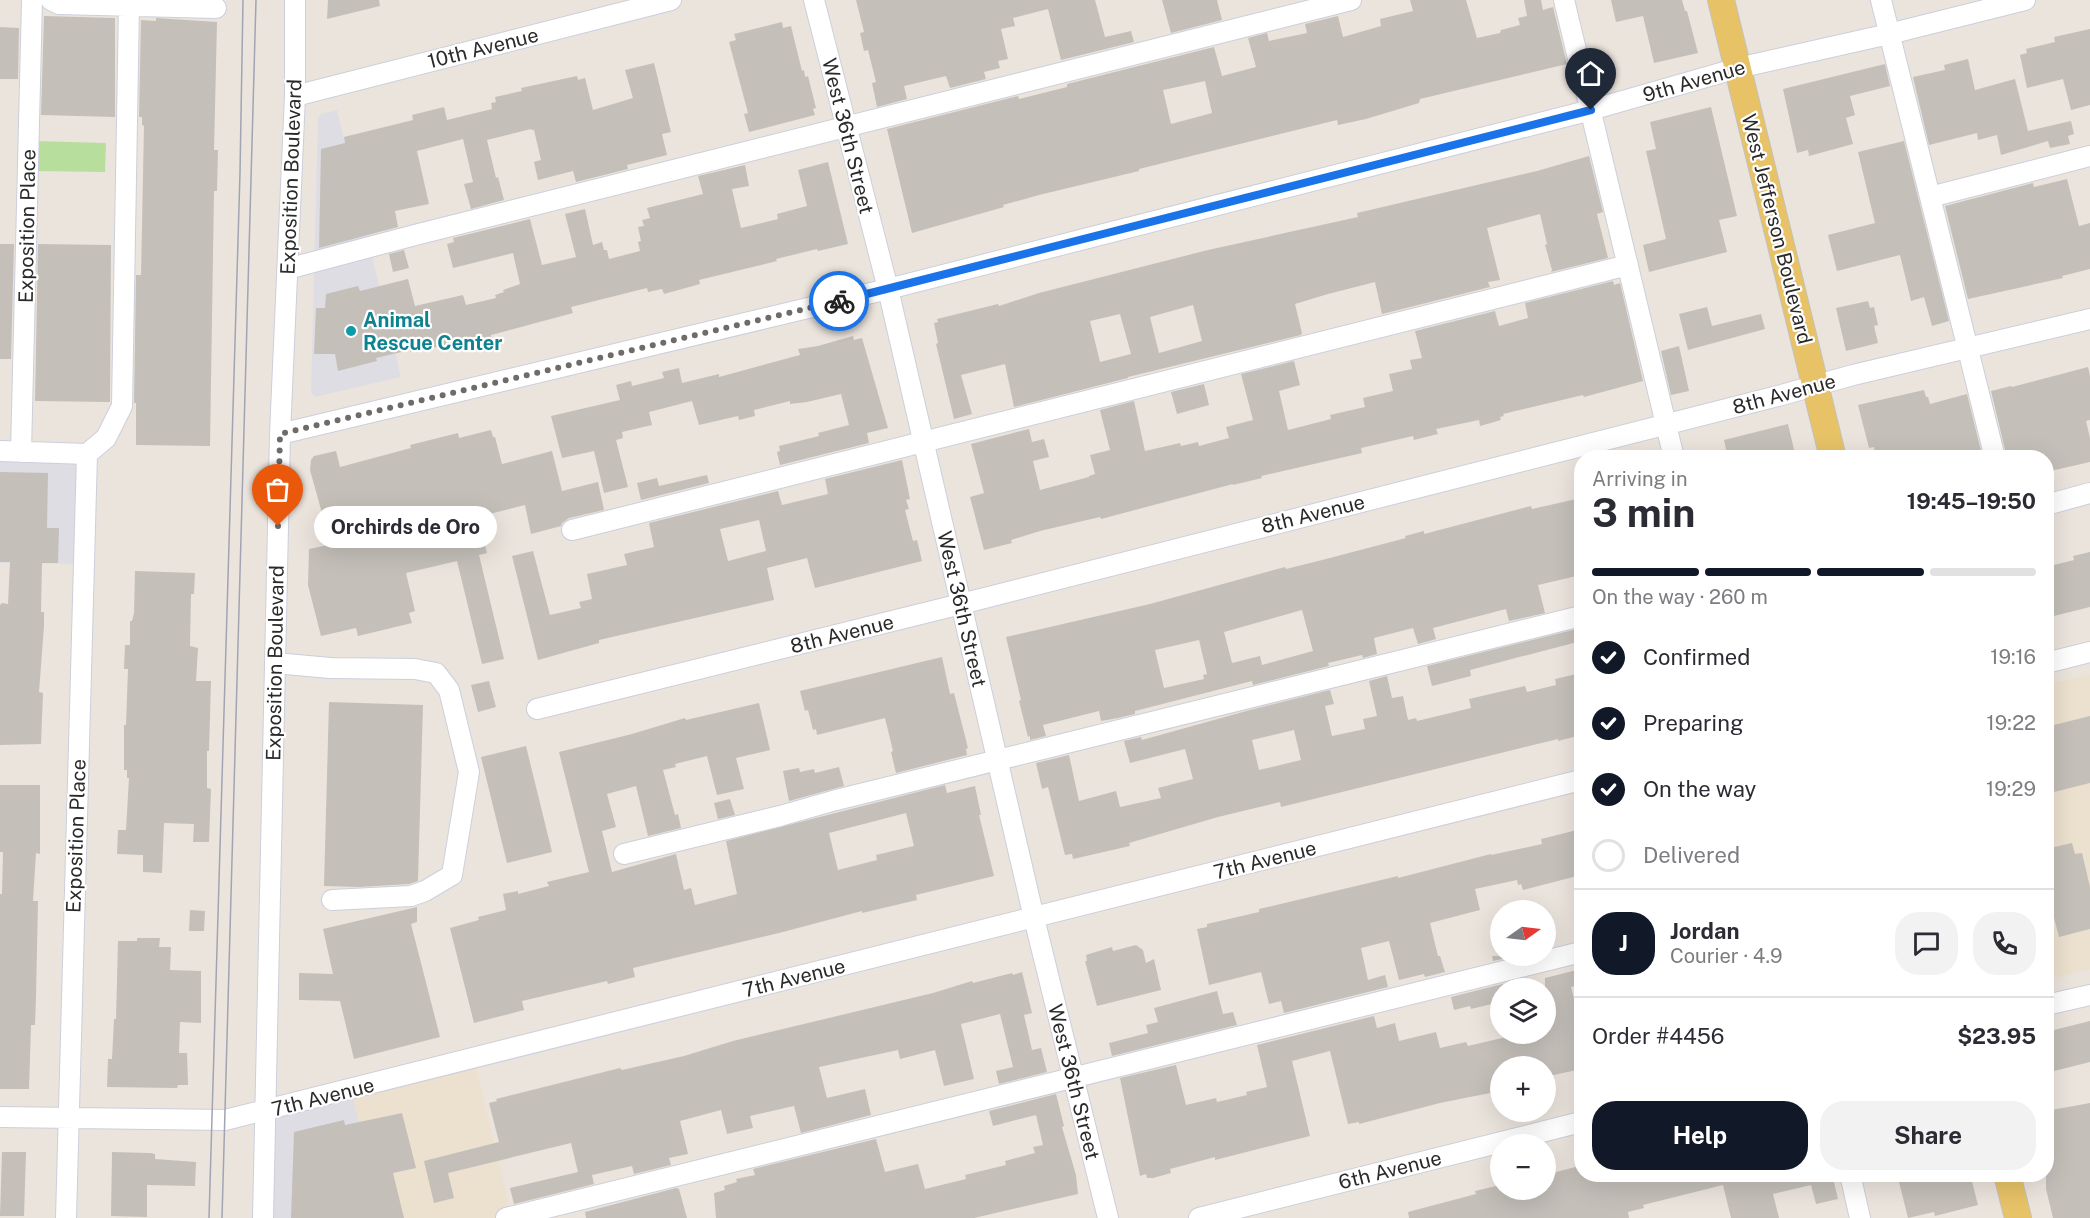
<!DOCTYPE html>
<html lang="en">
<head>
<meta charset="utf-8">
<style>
	:root { --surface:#fff; --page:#f2f2f3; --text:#2b2b33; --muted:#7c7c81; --line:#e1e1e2; --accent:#111827 }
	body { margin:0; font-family:"Public Sans",sans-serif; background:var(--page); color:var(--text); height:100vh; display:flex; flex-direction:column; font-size:22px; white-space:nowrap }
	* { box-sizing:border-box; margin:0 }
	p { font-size:20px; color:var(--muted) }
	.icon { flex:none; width:33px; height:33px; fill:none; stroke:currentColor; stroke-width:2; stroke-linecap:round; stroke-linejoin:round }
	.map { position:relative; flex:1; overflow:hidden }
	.drawer { position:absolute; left:1574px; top:450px; width:480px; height:732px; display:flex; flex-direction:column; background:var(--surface); border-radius:24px; box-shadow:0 6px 24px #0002 }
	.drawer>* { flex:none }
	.needle { width:39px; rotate:76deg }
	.controls { position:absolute; left:1490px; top:900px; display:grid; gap:12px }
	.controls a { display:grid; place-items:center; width:66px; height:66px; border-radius:50%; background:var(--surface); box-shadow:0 6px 24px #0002; font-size:30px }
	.pin { position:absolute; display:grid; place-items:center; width:51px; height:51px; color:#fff; margin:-62px -26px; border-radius:50% 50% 50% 0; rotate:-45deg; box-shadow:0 0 6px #0007 }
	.pin .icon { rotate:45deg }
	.courier { position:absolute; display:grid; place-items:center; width:60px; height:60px; margin:-30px; border:4px solid #1a73e8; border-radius:50%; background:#fff; color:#222; box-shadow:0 2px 8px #0007 }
	.bubble { position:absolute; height:42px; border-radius:21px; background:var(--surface); box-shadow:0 6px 24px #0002; font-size:20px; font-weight:700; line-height:42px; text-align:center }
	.head em { font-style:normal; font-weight:700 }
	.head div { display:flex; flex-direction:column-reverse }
	.head { display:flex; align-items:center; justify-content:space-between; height:102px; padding:0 18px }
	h1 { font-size:39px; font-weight:700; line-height:45px }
	.bar { display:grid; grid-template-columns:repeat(4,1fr); gap:9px 6px; align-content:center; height:72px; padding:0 18px }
	.bar i { height:8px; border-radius:4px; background:var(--line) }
	.bar .current { background:var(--accent) }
	.bar p { grid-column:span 4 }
	.line { display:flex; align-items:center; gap:15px; padding:0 18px; border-top:2px solid var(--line) }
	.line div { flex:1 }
	.round { display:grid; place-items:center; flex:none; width:63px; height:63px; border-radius:24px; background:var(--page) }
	ol { padding:0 18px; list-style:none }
	li { display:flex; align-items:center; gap:18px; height:66px }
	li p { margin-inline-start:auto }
	li .icon { padding:6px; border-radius:50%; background:var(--accent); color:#fff; stroke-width:4 }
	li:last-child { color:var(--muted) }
	li i { width:33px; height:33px; border:3px solid var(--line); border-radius:50% }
	.button { display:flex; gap:12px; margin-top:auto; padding:12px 18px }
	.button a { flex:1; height:69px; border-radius:24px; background:var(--accent); color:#fff; font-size:24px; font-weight:700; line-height:69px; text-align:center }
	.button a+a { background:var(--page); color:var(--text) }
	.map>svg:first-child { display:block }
	.industrial { fill:#dfdde4 }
	.education { fill:#ece0ce }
	.green { fill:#b7de9d }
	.building { fill:#c4bfb9; fill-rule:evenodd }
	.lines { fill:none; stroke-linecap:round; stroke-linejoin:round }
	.minor-casing { stroke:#cccfdb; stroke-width:22 }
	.major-casing { stroke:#c3c3c3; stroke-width:28 }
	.minor { stroke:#fff; stroke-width:20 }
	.major { stroke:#e7c267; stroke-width:26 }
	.tram { stroke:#a0a4b3; stroke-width:1.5 }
	.done { stroke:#6e6b69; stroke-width:6; stroke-dasharray:0 10.8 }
	.route { stroke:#1a73e8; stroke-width:8 }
	.culture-dot { fill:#0f9aa8; stroke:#fff; stroke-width:2 }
	.labels { text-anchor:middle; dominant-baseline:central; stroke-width:4.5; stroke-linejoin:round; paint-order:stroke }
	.street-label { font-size:20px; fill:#2a2a2a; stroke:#fff }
	.culture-label { font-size:20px; font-weight:bold; fill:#0d838f; stroke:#fff; text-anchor:start }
</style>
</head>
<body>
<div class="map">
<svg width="2090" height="1218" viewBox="0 0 2090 1218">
	<rect width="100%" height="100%" fill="#ebe4dd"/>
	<path class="industrial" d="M337,110L401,377L315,397L311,392L318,118L321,114Z
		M0,451L87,454L84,564L0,563Z
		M351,1090L384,1218H263L266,1111Z"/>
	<path class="education" d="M2090,674V969L2046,980V685Z
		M474,1059L512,1218H384L351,1090Z"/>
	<path class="green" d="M35,141L106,143L105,172L33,171Z"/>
	<path class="building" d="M328,0H379L380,6L327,19Z
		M856,0H1095L1105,37L1131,31L1134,42L1061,60L1048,9L1013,18L1015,26L1001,29L1008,59L998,61L1000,68L984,72L986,79L950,88L946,76L904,86L907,99L877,107L872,83L876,82L868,50L864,51L860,33L864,32Z
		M1162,0H1217L1222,20L1171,33Z
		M1410,0H1466L1477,38L1500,33L1501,30L1520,25L1518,18L1527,16L1524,0H1541L1543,10L1553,7L1567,64L1420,99L1419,103L1366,119L1338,125L1337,120L1139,169V171L1039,195L1003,205L1004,207L912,233L887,129L1018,96L1019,99L1067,87V84L1214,47L1222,76L1256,67L1248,38L1267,33L1269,41L1307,33L1305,24L1338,16L1343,37L1381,26L1380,19L1413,11ZM1205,81L1212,113L1171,124L1163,90Z
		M1611,0H1682L1685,11H1687L1698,53L1654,63L1643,16L1616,22Z
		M44,16L115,18V117L41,115Z
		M156,18L217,22L214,150H218L217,191H214L210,446L136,445V403H134L136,275H141L144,126L142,125V117H139L141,20L156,21Z
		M782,22L783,28L791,26L802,71L804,70L805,77L808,76L816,108L813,109L815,115L749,132L744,114L748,113L729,42L736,40L734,34Z
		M0,27L19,28L18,79H0Z
		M2090,29V105L2071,110L2063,79L2027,88L2020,55L2027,53L2026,49L2055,42L2054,37Z
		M1968,59L1975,90L2015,79L2028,131L2071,121L2074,134L2068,136L2070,144L2050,148L2048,141L2001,155L1997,135L1978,140L1977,133L1929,145L1913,77L1945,70L1944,65Z
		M654,63L671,132L662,134L667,155L627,165L628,169L576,182L573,171L538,180L534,162L541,160L534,130H532L531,129L487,140L496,178L498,177L504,200L471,209L464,184L473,182L463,139L417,151L429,204L395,211L398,227L319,248L321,149L345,143L344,137L413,120L412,115L444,107L447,120L492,109L491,103L496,102L495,97L522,91L521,88L577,76L578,80L585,78L593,110L633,98L625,70Z
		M1885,64L1890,86L1850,96L1855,115L1846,118L1853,144L1809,156L1808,150L1797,153L1783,89Z
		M1711,107L1737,216L1719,220L1727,252L1649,272L1643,245L1666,239L1646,151L1656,149L1650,122Z
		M1904,141L1949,321L1932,326L1924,297L1911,301L1900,255L1837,271L1828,235L1875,223L1858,152Z
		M1589,156L1603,212L1597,214L1608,258L1551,272L1552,270L1545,245L1547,244L1540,214L1487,228L1500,280L1488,282L1490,287L1382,314L1375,282L1328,294L1295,304L1302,333L1301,335L1128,377V378L1014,407L1005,364L961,375L972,414L954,419L936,344L938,343L934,323L938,322L937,319L998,304L999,306L1039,293L1208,250L1358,217L1357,213L1537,171ZM1193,305L1202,341L1159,353L1150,317ZM1120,314L1131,354L1100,362L1090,321Z
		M828,162L848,244L818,251L817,249L776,259L777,261L699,280L700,284L664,294L662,289L648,292L647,288L571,307L573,313L491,335V339L444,351L442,346L410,352V350L376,358L377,361L338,371L335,354H314L316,308H325L326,294L358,286L360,291L408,279L415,306L463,295L466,305L496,298L495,295L504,292L503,290L520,284L513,253L453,268L447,244L454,242L453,238L530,219L542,265L576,257L565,214L585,209L593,245L602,242L604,250H607L609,259L640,251L638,242L641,241L638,227L644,226L642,220L650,218L647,208L703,194L698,176L745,165L749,186L732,189L741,228L778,219L777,214L807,206L798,170Z
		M2067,179L2079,226L2090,223V269L2062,276L2063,278L1968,299L1945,206L2033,183L2034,187Z
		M0,244H14L11,359H0Z
		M38,244L111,245L110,402L35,401Z
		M404,250L409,268L393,272L389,254Z
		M1613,281L1614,285L1620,283L1643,381L1584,397L1583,395L1503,414L1504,416L1500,417L1501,420L1480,426L1479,420L1436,429L1438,434L1414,440L1413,436L1361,448L1362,453L1261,476L1262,478L1233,485V484L1101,519L1100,517L1040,531L1011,540L1012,543L984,550L970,497L984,493L971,444L1029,429L1032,442L1044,439L1049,457L1033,461L1040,490L1089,477V476L1095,474L1090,455L1110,450L1100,410L1134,401L1145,451L1180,443L1181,446L1198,442L1199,446L1229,438L1226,427L1253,420L1241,374L1294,361L1300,385L1279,391L1288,430L1331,419L1330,415L1365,407L1363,398L1393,391L1389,374L1412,369L1410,360L1422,358L1415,331L1495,311L1499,326L1528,318L1525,303Z
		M1868,301L1870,308L1874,307L1878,325L1874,326L1878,343L1846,351L1836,308Z
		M1707,307L1712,326L1761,314L1765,329L1688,350L1679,314Z
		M853,336L854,340L862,338L888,428L867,433L869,443L780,465L777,452L780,451L779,446L819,436L818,433L849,425L841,394L807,402L790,404V401L754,410L755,416L739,420L738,416L699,425L692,401L649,412L652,425L622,432L623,438L616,440L628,487L604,493L594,451L562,458L551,416L620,400L616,385L631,381L632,386L664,378L662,372L679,368L682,383L719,374V377L796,356L800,355L798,349L818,346Z
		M1679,346L1689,391L1671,395L1661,351Z
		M2088,367L2090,376V420L2086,421L2090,438V462L2046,472V458H2007L1991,391L2011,386L2012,387Z
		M1204,384L1209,405L1177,414L1171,392Z
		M1924,390L1926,397H1928L1930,404L1967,394L1981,451L1956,458H1876L1874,447L1869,448L1858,405Z
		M1788,424L1796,458H1728L1724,440Z
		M491,430L493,437H495L502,464L552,451L562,491L598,482L604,510L569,518L562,523L561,526L531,534L525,505L478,517L487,553L479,555L504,659L482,664L457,561L406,573L415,611L409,613L412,623L358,636L356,628L321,636L308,585L309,549L333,544L325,512L322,513L310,470L311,460L314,456L336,451L340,467L411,448L410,445L458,433L459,438Z
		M902,460L910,499L906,500L909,509L905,510L913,541L917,540L922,561L815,588L807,558L767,568L774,600L599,640V643L538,660L512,556L533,551L550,615L581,608L579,602L592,599L587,574L627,565L624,554L654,547L649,523L778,491L782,505L828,494L825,479ZM759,520L766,551L728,561L720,529Z
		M0,472L48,473L47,528H59L58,563H42L41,612H44V626L39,692L43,693L41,744L0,745V605L2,603L8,604L10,562H0Z
		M707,475L709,483L641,500L637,483L657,478L659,486Z
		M1581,498V544L1577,545L1581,575L1538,585L1545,613L1509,621L1506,609L1433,628L1436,639L1418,644L1413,628L1374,638L1377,654L1363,658L1362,655L1328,663L1329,666L1253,685L1252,681L1135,711V714L1118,718L1101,721L1099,711L1043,725L1046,736L1030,740V736L1028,737L1019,701L1021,700L1006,637L1150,604L1285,567L1286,569L1326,559L1406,538L1405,536L1424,531V534L1531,506L1532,509ZM1302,610L1313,651L1262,665L1260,656L1232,663L1224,632ZM1199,640L1207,674L1203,675L1204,679L1164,688L1155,650Z
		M2090,552V607L2046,618V567L2074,560L2073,556Z
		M135,571L195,573L194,594H191L190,646L198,648L196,681H211L209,751H207V788L211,789L209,842H193L194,824L164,823L162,873L143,872V855L117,854L118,830H126L129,778H127V770H124V725H126L128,669H124L125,645H130V621H132L134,613Z
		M1581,628V641L1470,670L1471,676L1432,686L1427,666Z
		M942,657L950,694L954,693L968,748L966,749L967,755L896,773L891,752L893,751L885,718L817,735L816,729L813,730L808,710L805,711L800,691Z
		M1581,673V735L1558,741V739L1281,807L1280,802L1218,817L1129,843L1130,846L1073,859L1072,854L1065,855L1048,787L1042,789L1036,763L1069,755L1079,801L1116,791L1120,807L1161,798L1158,788L1193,779L1185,749L1130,763L1124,741L1141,737L1142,740L1250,710L1330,690L1334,704L1325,706L1332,736L1365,729L1363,719L1377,716L1369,681L1387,676L1392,698L1403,696L1408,720L1416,718L1417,721L1471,708L1469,699L1525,686L1527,692L1556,685L1555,679ZM1294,730L1301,760L1259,770L1252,740Z
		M489,681L496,707L478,712L471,685Z
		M329,702L423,705L418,881L409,884L359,887L324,886Z
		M759,703L770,750L736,758L744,789L717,795L707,756L675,764L676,767L663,770L675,815L678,814L681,828L648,836L636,786L607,794L616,827L602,831L612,872L676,854L684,890L691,888L695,905L737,894L726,841L945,785L947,793L975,786L981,815H979L994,876L916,895L917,900L862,913V911L779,933L633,968L635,977L608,984L607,981L522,1001L524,1010L474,1023L450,928L479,920L478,917L506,910L503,894L518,891V894L549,886L547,882L589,872L559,752L632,734L685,718L686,720ZM906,813L914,846L876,855L877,860L838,870L829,833Z
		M2090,716V783L2046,794V727Z
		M526,746L552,852L507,863L481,757Z
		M839,767L844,786L789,801L783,771L799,768L800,772L814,769L815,773Z
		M0,785H40V854L36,853L33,901H38L36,997L35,1025H31L29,1089H0V894H2L3,852H0Z
		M730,799L735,815L718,819L714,803Z
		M1581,829V875L1523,890L1521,884L1518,885L1517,880L1475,889L1480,910L1430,923L1438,956H1440L1445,972L1425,977L1424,974L1399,980L1389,941L1361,948L1368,980L1385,975L1388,987L1284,1013L1281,1001L1269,1004L1261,972L1209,985L1197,929L1207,927V924L1259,912V909L1398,876V878L1491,854V855L1542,844L1541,839Z
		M2072,843L2075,854L2082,853L2090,887V929L2059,937L2046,886V849Z
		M417,907V922L411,924L440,1037L354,1059L340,1001L299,1000V973L333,974L323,929Z
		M190,910L205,911L204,931H189Z
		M137,938H160L159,947H171L170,970L201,971V1023L180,1022L179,1053H187L188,1085H178L177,1088L107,1087L108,1059H112L114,1019H116L118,941H137Z
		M1136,945L1143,950L1146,963L1154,959L1161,990L1097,1006L1085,961H1087L1086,955L1112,947L1113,951Z
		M1492,956H1516L1493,961Z
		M1581,969V984L1571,987L1581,1026V1069L1545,1077V1066H1500V1091L1440,1103L1359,1124V1122L1348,1124L1330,1051L1292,1061L1310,1136L1215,1160V1157L1170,1169L1171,1173L1153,1178H1147L1146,1174L1140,1176L1120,1078L1176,1065L1186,1105L1216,1098L1217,1102L1247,1095L1246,1092L1267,1087L1257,1045L1374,1016L1377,1028L1395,1023L1399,1041L1436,1032L1440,1048L1466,1042L1468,1046L1519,1034H1545V978Z
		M1022,972L1032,1013L1024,1015L1032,1050L1041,1048L1047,1072L999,1084L996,1071L1013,1067L1000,1014L961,1024L974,1079L944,1086L935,1050L900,1059L898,1050L819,1067L827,1098L865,1089L871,1115L801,1133L794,1106L750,1116L753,1128L727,1134L721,1110L680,1121L688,1154L669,1158L671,1165L634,1174L632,1166L592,1175L594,1184L514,1204L510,1188L578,1172L571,1143L448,1173L454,1198L434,1203L424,1161L499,1142L489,1103L497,1101L496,1099L620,1068L622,1070L684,1056L733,1041L933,993L972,981L973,983L1012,973L1013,975Z
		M1522,979L1524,988H1500V1002L1471,1009L1470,1006L1454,1010L1451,997Z
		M1217,991L1223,1014L1233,1012L1237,1025L1112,1056L1109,1043L1148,1033L1146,1025L1158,1022L1154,1008Z
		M2090,1021V1062L2046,1073V1032Z
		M1056,1094L1064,1126L1062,1127L1076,1175L1078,1194L974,1218H716L714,1193L725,1190L724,1186L737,1182L736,1179L755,1175L753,1169L876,1139L885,1172L918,1164L925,1189L966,1179L965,1175L1006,1165L1005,1161L1035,1153L1033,1147L1043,1145L1036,1115L993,1126L989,1111Z
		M2090,1103V1218H2053L2046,1189V1111Z
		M402,1113L416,1168L393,1173L404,1218H291L294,1132L344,1120L345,1125Z
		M2,1152H26L24,1216H0Z
		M112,1152L150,1153L155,1154V1159L196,1162L195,1186L147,1185V1217L111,1216Z
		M1579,1166L1581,1174H1832L1838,1199L1816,1204L1811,1185L1773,1194L1779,1218H1731L1723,1185L1643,1205L1644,1208L1628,1212L1629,1218H1409L1408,1212L1476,1194L1475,1191L1500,1185V1190H1545V1175Z
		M1897,1174H1970L1978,1205L1935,1216L1934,1212L1908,1218Z
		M676,1188L679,1189L687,1218H586L585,1212Z"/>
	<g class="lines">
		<defs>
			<path id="minor" d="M51,0L59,4L216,8
				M814,0L888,289L1034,918L1108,1218
				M1564,0L1674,458
				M1881,0L1995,458
				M295,96L671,0
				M1930,197L2090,156
				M287,269L415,235L1351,0
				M280,434L888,289L1591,110L1738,68L1889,34L2025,0
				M0,451L87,454
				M21,452L32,0
				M87,454L106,438L122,406L129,6
				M2046,505L2090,493
				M572,530L1628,265
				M275,663L330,668L415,669L436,673L449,690L469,772L452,875L425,891L411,896L332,900
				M2046,663L2090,652
				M537,709L961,604L1778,396L1853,375L2090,319
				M624,854L780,816L836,800L1581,616
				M2046,1005L2090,995
				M0,1117L225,1120L1581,780
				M1850,1174L1860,1218
				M66,1218L87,454
				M263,1218L280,434L295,96V0
				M506,1218L1581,952
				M1199,1218L1581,1122"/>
			<path id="major" d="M1721,0L1833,458
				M2007,1174L2018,1218"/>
		</defs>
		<use href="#minor" class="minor-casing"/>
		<use href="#major" class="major-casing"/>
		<use href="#minor" class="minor"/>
		<use href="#major" class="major"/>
		<path class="tram" d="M209,1218L240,173L243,0
			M222,1218L256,0"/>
	</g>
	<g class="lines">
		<path class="done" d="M278,526L280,434L839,301"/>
		<path class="route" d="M839,301L1591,110"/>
	</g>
	<circle class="culture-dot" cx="351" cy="331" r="6"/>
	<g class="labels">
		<g class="street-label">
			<text transform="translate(483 48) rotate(-14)">10th Avenue</text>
			<text transform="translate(1694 81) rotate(-16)">9th Avenue</text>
			<text transform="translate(848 136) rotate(76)">West 36th Street</text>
			<text transform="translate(291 177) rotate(-88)">Exposition Boulevard</text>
			<text transform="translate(27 226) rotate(-89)">Exposition Place</text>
			<text transform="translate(1777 229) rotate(76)">West Jefferson Boulevard</text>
			<text transform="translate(1784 394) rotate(-15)">8th Avenue</text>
			<text transform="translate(1313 514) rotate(-14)">8th Avenue</text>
			<text transform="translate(962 609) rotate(77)">West 36th Street</text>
			<text transform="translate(842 634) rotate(-14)">8th Avenue</text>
			<text transform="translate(275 663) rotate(-89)">Exposition Boulevard</text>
			<text transform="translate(76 836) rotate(-88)">Exposition Place</text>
			<text transform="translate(1265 860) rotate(-14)">7th Avenue</text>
			<text transform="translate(794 978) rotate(-14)">7th Avenue</text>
			<text transform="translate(1074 1082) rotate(76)">West 36th Street</text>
			<text transform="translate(323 1097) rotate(-14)">7th Avenue</text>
			<text transform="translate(1390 1170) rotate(-14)">6th Avenue</text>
		</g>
		<g class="culture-label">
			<text x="363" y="320">Animal<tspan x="363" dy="23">Rescue Center</tspan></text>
		</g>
	</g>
</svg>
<div class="controls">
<a><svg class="needle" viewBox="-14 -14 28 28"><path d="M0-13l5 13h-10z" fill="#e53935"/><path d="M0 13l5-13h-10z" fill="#7c7c81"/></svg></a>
<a><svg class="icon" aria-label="layers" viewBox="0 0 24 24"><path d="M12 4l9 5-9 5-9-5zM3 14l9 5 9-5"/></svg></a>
<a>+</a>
<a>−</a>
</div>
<div class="pin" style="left:278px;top:526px;background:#ea580c"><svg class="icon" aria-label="bag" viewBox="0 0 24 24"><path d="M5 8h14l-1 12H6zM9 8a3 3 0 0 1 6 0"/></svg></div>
<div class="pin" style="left:1591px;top:110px;background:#1f2937"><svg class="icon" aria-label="home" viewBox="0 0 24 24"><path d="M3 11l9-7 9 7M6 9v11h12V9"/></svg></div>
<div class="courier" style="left:839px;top:301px"><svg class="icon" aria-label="bike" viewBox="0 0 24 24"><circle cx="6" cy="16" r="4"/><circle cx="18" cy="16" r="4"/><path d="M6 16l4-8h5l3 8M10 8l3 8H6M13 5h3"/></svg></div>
<div class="bubble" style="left:314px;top:506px;width:183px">Orchirds de Oro</div>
<section class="drawer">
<div class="head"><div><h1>3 min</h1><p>Arriving in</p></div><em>19:45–19:50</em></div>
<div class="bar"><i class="current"></i><i class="current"></i><i class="current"></i><i></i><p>On the way · 260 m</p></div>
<ol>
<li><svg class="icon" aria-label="check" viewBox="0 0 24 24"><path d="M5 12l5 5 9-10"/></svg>Confirmed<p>19:16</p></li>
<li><svg class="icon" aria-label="check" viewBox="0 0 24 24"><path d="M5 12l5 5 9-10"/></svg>Preparing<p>19:22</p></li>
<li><svg class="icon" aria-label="check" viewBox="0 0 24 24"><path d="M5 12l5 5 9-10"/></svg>On the way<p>19:29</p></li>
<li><i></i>Delivered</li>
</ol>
<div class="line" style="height:108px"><b class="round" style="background:var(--accent);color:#fff">J</b><div><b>Jordan</b><p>Courier · 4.9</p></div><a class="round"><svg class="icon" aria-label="chat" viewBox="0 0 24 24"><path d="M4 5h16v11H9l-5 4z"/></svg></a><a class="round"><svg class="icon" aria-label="phone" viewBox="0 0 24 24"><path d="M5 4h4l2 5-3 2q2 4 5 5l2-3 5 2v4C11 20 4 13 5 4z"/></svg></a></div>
<div class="line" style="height:78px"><div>Order #4456</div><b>$23.95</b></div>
<div class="button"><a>Help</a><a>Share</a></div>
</section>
</div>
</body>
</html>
